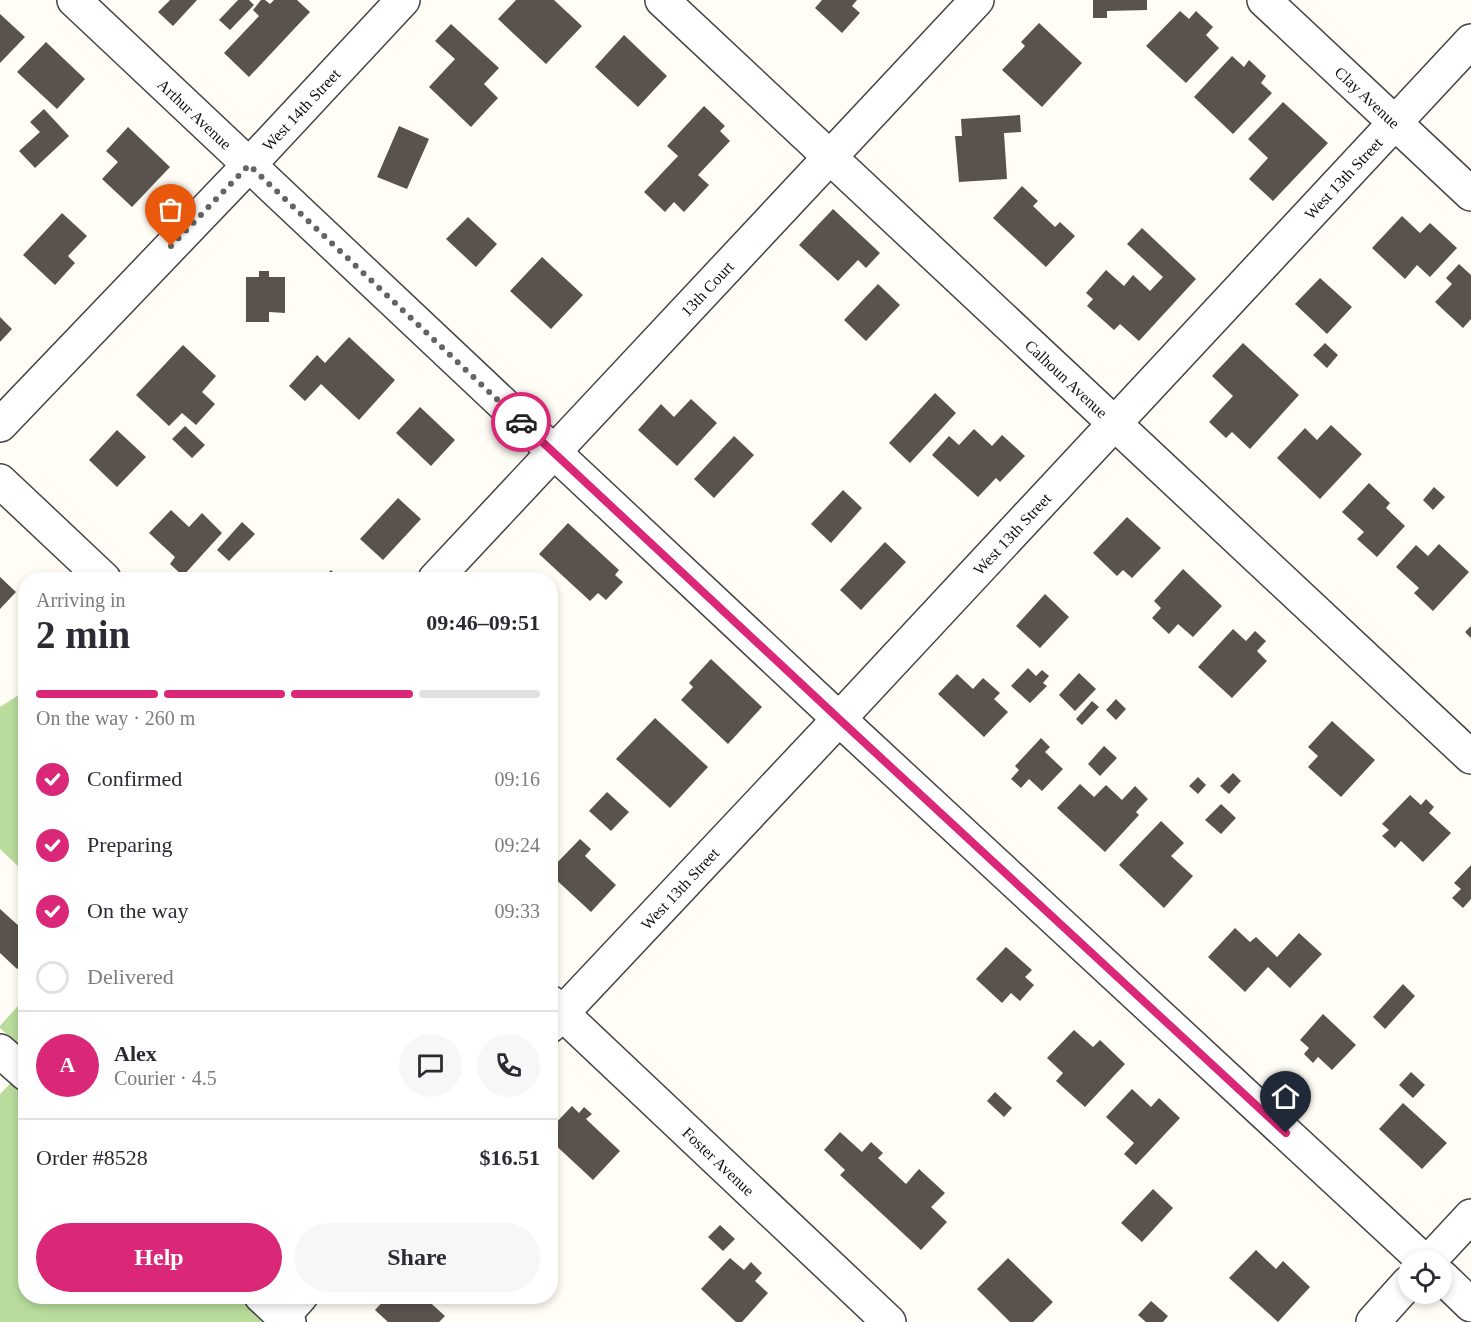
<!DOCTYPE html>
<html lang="en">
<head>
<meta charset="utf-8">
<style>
	:root { --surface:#fff; --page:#f7f7f7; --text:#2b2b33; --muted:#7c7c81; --line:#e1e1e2; --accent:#db2777 }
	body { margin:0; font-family:Georgia,serif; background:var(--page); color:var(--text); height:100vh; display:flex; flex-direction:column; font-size:22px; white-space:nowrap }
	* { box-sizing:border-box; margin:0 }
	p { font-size:20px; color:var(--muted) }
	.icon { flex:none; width:33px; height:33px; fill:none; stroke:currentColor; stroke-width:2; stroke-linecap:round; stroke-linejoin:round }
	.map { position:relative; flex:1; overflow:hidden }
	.sheet { position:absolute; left:18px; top:572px; width:540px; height:732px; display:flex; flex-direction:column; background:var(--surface); border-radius:24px; box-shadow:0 3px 9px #0003 }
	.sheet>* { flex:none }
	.controls { position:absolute; left:1398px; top:1250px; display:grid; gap:12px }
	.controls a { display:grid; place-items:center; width:54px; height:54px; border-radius:50%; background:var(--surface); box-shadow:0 3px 9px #0003; font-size:30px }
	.pin { position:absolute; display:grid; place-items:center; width:51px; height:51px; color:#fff; margin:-62px -26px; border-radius:50% 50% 50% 0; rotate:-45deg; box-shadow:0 0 6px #0007 }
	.pin .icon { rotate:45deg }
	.courier { position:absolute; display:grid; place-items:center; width:60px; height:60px; margin:-30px; border:4px solid #db2777; border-radius:50%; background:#fff; color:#222; box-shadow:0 2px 8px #0007 }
	.headline em { font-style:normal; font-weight:800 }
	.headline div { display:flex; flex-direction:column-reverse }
	.headline { display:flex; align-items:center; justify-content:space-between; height:102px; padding:0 18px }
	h1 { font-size:39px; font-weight:800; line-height:45px }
	.bar { display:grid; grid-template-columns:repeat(4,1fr); gap:9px 6px; align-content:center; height:72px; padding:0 18px }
	.bar i { height:8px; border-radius:4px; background:var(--line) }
	.bar .on { background:var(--accent) }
	.bar p { grid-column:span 4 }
	.line { display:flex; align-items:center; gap:15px; padding:0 18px; border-top:2px solid var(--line) }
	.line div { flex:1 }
	.round { display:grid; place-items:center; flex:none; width:63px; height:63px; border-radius:32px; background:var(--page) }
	ol { padding:0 18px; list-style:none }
	li { display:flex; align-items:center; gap:18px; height:66px }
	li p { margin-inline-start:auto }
	li .icon { padding:6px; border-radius:50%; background:var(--accent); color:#fff; stroke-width:4 }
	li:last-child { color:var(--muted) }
	li i { width:33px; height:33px; border:3px solid var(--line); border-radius:50% }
	.action { display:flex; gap:12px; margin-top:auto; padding:12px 18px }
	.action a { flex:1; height:69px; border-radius:36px; background:var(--accent); color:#fff; font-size:24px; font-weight:800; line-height:69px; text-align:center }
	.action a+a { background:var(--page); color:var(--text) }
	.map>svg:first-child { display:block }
	.forest { fill:#b9dc9c }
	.building { fill:#5a524d }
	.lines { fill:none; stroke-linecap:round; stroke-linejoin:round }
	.minor-casing { stroke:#444; stroke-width:36 }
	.minor { stroke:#fff; stroke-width:33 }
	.done { stroke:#646461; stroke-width:6; stroke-dasharray:0 10.8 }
	.route { stroke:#db2777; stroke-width:8 }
	.labels { text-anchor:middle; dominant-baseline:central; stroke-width:6; stroke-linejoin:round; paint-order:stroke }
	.street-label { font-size:16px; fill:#111; stroke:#fff }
</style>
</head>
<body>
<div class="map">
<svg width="1471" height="1322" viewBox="0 0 1471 1322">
	<rect width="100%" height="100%" fill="#fffdf5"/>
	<path class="forest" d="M25,691V873L0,849V707Z
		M25,998V1051L0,1028V1026Z
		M17,1077L25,1085L26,1296H251L279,1322H0V1094Z"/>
	<path class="building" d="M170,0H197L173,26L158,12Z
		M238,0H249L254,5L230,30L219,20Z
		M261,0H265L270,4L274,0H297L310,12L249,77L224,53L259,16L253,10Z
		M516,0H554L582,26L546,64L498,19Z
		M822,0H857L852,6L860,13L842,33L815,8Z
		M1093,0H1147V10L1107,11V18H1093Z
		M1180,11L1189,19L1196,11L1213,27L1206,35L1219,48L1186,83L1146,46Z
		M0,14L25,37L0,63Z
		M1039,23L1082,63L1042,107L1002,70L1025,46L1021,42Z
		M451,24L499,68L484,84L498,98L471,127L429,87L455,59L435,41Z
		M624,35L667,76L638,107L595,67Z
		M46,42L85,79L57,109L17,72Z
		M1232,56L1244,67L1249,60L1266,76L1261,83L1272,93L1233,134L1194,97Z
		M1283,102L1328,143L1273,201L1249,179L1268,158L1248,139Z
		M704,106L725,126L720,131L730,141L698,175L709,185L684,212L674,202L665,212L644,192L678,156L667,146Z
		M44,109L69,136L35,168L19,151L40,132L30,122Z
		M1020,115L1021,132L1004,133L1007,179L959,182L955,136H962L961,119Z
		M399,126L429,139L407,189L377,177Z
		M128,127L170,167L132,207L102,179L118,162L106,151Z
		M1022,186L1038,201L1033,206L1055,227L1060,222L1075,236L1046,267L993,218Z
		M833,209L880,253L866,268L858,260L838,281L799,245Z
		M62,213L87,236L68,256L75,263L55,285L23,255Z
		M1402,216L1420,233L1430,223L1457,248L1430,277L1417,265L1405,279L1372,248Z
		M468,217L497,244L476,267L446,239Z
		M1142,228L1196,279L1139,341L1120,324L1114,330L1087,306L1093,299L1086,293L1106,270L1124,286L1133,275L1150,291L1163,277L1127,244Z
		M542,257L583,295L551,329L510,291Z
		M1459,264L1471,275V319L1463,328L1435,302L1452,284L1446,278Z
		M259,271H269V277H285V313L269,312V322H246V277H259Z
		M1320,278L1352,307L1327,334L1295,304Z
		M878,284L900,305L866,341L844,320Z
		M0,317L12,329L0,342Z
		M349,337L395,380L359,420L321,384L305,401L289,386L317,355L325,363Z
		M1243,343L1299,395L1250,449L1232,432L1226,438L1209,422L1233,396L1212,376Z
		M1325,343L1338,355L1327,368L1313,355Z
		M183,345L216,376L202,392L215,404L196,425L182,413L169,426L136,395Z
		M935,393L956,413L910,463L889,443Z
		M691,399L717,423L677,466L638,430L661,404L674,417Z
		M420,407L455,440L431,466L396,433Z
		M1331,425L1362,454L1320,499L1277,458L1305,428L1317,440Z
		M185,426L205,445L192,458L172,439Z
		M974,429L992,446L1002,435L1025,456L1000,482L996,478L978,497L932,455L949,436L959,445Z
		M117,430L146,457L117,487L89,460Z
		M734,436L754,455L714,498L694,479Z
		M1369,483L1390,503L1386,508L1405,526L1377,557L1357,539L1364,532L1342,512Z
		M1434,487L1445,497L1433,510L1423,500Z
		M843,490L862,508L831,543L811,524Z
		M398,498L421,519L383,560L360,539Z
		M171,510L189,527L202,513L222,533L183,576L170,564L175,557L149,533Z
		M1127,517L1161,548L1132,578L1123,570L1117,576L1093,553Z
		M242,522L255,534L229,561L217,550Z
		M568,523L619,570L615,575L623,582L606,600L598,593L590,601L539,554Z
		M885,542L906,562L861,610L840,590Z
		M1439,544L1469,572L1433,611L1414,593L1419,588L1396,567L1416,545L1428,556Z
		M1183,569L1222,606L1193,637L1178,624L1169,634L1152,618L1161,608L1154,601Z
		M331,570L340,579H322Z
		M0,577L16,592L0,609Z
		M1045,594L1069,617L1040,648L1016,626Z
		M1471,626V638L1465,632Z
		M1233,629L1246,641L1255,631L1266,641L1257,651L1267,661L1232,698L1198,667Z
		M711,659L762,707L728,744L681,700L693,687L689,683Z
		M1028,668L1036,676L1042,670L1049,676L1043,683L1047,686L1030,703L1011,686Z
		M1079,673L1096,689L1075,711L1059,695Z
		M957,674L973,689L983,678L1000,693L994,699L1008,712L984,737L938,694Z
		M1116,699L1126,709L1116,720L1106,710Z
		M1092,701L1099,707L1082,725L1076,719Z
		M655,718L708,767L670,808L616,759Z
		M1332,721L1375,760L1341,797L1308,767L1318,756L1308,747Z
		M1041,738L1050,747L1045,752L1063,769L1042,791L1029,779L1021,788L1011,779L1019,770L1015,766Z
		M1104,746L1117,758L1100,776L1088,764Z
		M1233,773L1241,781L1229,794L1220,786Z
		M1198,777L1206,785L1198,794L1189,786Z
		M1080,784L1094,797L1106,785L1122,800L1135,786L1148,799L1136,812L1139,815L1105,852L1057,808Z
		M607,792L629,812L611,831L589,811Z
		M1410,795L1421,805L1426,799L1434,807L1429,813L1451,833L1423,862L1401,841L1395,848L1382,836L1389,830L1382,824Z
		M1221,804L1236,818L1221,834L1205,820Z
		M1161,821L1184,843L1171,856L1193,876L1164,908L1119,865Z
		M580,839L591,849L585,856L616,885L591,912L550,874V870Z
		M1471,865V899L1463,908L1452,898L1461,889L1454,883Z
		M0,909L20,927L26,921V959L17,969L0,953Z
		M1235,928L1250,942L1256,937L1277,957L1299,933L1322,954L1290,988L1268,967L1245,992L1208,957Z
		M1006,947L1032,970L1025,977L1034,985L1020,1001L1011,993L1002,1003L976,979Z
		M1403,984L1415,996L1385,1029L1373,1017Z
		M1323,1014L1356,1045L1332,1070L1318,1057L1313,1063L1304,1054L1309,1048L1300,1040Z
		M1074,1030L1093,1047L1100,1040L1125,1064L1085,1107L1056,1081L1063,1073L1047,1058Z
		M1411,1072L1425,1085L1413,1098L1399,1085Z
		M1132,1089L1151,1107L1159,1098L1180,1118L1136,1165L1124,1154L1134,1143L1106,1117Z
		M995,1092L1012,1108L1004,1117L987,1101Z
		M1403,1103L1447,1143L1422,1169L1379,1129Z
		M572,1106L579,1113L584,1107L592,1114L586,1119L620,1151L593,1180L550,1140V1129Z
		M840,1132L862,1152L871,1142L883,1153L878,1158L906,1184L919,1169L945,1193L931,1207L947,1222L921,1250L840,1175L845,1170L824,1150Z
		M1153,1189L1173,1208L1142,1242L1121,1223Z
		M720,1225L735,1239L723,1251L708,1237Z
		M1256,1250L1276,1269L1283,1261L1310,1287L1278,1322L1229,1278Z
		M730,1258L744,1270L751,1262L762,1273L755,1281L768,1293L742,1322H736L701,1289Z
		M1008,1258L1053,1302L1033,1322H1010L977,1289Z
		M388,1296H423L445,1316L439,1322H388L375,1310Z
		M1151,1301L1168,1316L1163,1322H1146L1138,1315Z"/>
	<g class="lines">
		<defs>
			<g id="minor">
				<path id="s1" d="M74,0L554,452L839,719L1423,1260"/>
				<path id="s2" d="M662,0L1471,757"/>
				<path id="s3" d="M1264,0L1471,194"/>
				<path id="s4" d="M0,425L249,165L403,0"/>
				<path d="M0,481L104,579"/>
				<path id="s5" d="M435,579L977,0"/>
				<path id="s6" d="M550,1002L889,1322"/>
				<path id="s7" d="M550,1026L839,719L1471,41"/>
				<path d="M0,1051L26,1074"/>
				<path d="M1430,1260L1471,1216"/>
				<path d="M1442,1277L1471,1305"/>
				<path d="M261,1296L289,1322"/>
				<path d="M283,1316L301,1296"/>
				<path d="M1373,1322L1408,1283"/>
			</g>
		</defs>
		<use href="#minor" class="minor-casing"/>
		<use href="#minor" class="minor"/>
	</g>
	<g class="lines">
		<path class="done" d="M171,246L249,165L521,422"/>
		<path class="route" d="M521,422L839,719L1286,1133"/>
	</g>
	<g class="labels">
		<g class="street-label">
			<text stroke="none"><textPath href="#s3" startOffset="142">Clay Avenue</textPath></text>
			<text stroke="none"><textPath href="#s4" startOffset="436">West 14th Street</textPath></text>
			<text stroke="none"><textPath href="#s1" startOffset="166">Arthur Avenue</textPath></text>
			<text stroke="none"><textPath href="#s7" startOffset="1161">West 13th Street</textPath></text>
			<text stroke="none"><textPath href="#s5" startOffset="398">13th Court</textPath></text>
			<text stroke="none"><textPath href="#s2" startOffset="554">Calhoun Avenue</textPath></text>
			<text stroke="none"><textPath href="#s7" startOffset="675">West 13th Street</textPath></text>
			<text stroke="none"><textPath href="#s7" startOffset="189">West 13th Street</textPath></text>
			<text stroke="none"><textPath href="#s6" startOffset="232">Foster Avenue</textPath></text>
		</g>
	</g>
</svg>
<div class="controls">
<a><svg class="icon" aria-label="locate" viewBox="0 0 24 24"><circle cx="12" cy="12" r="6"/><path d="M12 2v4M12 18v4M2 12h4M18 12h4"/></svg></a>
</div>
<div class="pin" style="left:171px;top:246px;background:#ea580c"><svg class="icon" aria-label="bag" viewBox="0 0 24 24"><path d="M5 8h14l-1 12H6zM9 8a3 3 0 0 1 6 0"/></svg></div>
<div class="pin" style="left:1286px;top:1133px;background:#1f2937"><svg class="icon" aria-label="home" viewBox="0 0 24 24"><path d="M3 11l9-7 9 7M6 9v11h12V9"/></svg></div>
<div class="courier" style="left:521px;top:422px"><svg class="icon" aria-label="car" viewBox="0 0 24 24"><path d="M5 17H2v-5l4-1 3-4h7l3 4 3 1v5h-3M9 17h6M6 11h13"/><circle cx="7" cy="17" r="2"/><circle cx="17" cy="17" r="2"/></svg></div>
<section class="sheet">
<div class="headline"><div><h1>2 min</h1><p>Arriving in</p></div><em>09:46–09:51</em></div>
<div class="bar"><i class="on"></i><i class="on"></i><i class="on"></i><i></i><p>On the way · 260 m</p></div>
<ol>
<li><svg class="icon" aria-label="check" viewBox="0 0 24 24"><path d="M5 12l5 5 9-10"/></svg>Confirmed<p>09:16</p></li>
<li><svg class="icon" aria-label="check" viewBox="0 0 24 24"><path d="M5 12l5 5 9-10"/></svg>Preparing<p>09:24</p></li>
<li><svg class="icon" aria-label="check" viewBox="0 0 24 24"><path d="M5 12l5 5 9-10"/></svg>On the way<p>09:33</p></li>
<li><i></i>Delivered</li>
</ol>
<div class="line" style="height:108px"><b class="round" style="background:var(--accent);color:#fff">A</b><div><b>Alex</b><p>Courier · 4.5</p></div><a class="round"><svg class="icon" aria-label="chat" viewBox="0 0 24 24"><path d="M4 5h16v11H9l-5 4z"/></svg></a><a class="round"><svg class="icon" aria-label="phone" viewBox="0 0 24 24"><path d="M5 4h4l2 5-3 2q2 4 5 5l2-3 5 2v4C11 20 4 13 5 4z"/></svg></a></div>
<div class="line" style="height:78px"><div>Order #8528</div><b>$16.51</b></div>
<div class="action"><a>Help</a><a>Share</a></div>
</section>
</div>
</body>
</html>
